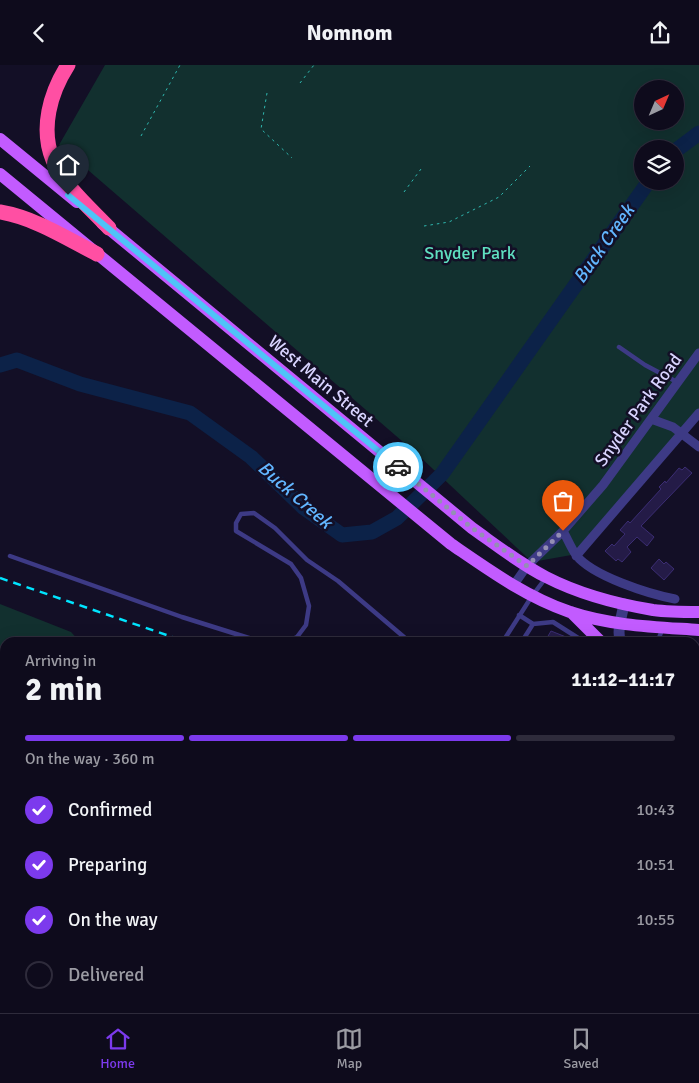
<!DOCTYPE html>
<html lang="en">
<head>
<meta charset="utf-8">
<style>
	:root { --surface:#0e0b1c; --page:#171425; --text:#f1f3f6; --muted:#9b9ba3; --line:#2e2b3b; --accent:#7c3aed }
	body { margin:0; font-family:Signika,sans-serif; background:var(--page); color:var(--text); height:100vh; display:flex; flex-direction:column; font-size:19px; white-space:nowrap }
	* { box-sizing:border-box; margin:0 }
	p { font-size:16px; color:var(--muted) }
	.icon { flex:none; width:28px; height:28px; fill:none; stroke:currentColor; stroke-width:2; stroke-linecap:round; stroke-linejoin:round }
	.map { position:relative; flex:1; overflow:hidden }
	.details { position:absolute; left:0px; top:572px; width:700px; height:376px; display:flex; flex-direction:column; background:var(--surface); border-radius:15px 15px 0 0; box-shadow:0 5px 20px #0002,0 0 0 1px var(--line) }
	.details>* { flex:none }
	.needle { width:32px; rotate:44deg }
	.fabs { position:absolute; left:634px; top:15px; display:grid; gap:10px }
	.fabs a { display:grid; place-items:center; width:50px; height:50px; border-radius:50%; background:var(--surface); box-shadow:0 5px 20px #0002,0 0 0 1px var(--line); font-size:25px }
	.pin { position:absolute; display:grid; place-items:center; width:42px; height:42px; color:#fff; margin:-51px -21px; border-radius:50% 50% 50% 0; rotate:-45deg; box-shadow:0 0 5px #0007 }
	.pin .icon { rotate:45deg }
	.courier { position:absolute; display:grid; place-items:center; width:50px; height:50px; margin:-25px; border:4px solid #4fc3f7; border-radius:50%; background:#fff; color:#222; box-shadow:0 1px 6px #0007 }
	.summary em { font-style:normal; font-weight:700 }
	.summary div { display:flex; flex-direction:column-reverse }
	.summary { display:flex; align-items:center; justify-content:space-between; height:85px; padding:0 25px }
	h1 { font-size:32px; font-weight:700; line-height:38px }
	.bar { display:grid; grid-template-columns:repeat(4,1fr); gap:8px 5px; align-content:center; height:60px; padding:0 25px }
	.bar i { height:6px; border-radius:4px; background:var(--line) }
	.bar .selected { background:var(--accent) }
	.bar p { grid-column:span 4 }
	ol { padding:0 25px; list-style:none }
	li { display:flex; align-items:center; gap:15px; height:55px }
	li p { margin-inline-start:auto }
	li .icon { padding:5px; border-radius:50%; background:var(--accent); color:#fff; stroke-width:4 }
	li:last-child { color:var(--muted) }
	li i { width:28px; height:28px; border:2px solid var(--line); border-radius:50% }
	header { display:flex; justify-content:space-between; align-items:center; height:65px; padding:0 25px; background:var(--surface); font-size:22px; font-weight:700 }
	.dock { display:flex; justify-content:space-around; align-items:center; height:70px; border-top:1px solid var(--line); background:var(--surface); font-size:14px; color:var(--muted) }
	.dock a { display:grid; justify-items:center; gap:2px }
	.dock .selected { color:var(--accent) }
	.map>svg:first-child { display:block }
	.green { fill:#12302f; fill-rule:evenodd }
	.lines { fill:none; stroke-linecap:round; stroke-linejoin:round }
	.river { stroke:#0c2248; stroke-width:15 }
	.building { fill:#241b47; stroke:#3b2d73 }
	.path { stroke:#2fb8b0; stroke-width:1; stroke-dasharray:2.5 4; stroke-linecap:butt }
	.service { stroke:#3d3a85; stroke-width:4.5 }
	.minor { stroke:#3d3a85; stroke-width:9 }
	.tertiary { stroke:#3d3a85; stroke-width:11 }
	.primary { stroke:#c25bff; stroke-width:12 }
	.motorway { stroke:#ff4fa3; stroke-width:15 }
	.rail { stroke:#00e5ff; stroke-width:2.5; stroke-dasharray:8 6; stroke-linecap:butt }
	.done { stroke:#948fb3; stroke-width:5; stroke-dasharray:0 9 }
	.route { stroke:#4fc3f7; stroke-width:6 }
	.labels { text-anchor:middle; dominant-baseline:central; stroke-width:5; stroke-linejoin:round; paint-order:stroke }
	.park-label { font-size:18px; fill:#5fe0c0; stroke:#130f26 }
	.street-label { font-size:18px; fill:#d9d4ff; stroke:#130f26 }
	.water-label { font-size:19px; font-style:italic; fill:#62b6ff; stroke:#130f26 }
</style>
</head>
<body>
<header><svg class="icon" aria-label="back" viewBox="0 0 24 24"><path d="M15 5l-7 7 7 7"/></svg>Nomnom<svg class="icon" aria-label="share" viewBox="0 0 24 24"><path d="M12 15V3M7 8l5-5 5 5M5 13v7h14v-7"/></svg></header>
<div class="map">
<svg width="699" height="948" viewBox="0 0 699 948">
	<rect width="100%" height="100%" fill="#130f26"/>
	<path class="green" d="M105,0H699V348L577,489L532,497L417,389L59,80ZM642,24H675V56H642ZM642,84H675V116H642Z
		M0,539L71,567L80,577L5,578V944H246L248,948H0Z"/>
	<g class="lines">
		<path class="river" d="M675,86L699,68
			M0,300L17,295L80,319L190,348L251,392L304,443L342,470L372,467L397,453L442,409L649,116"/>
	</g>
	<path class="building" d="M685,402L692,408L641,461L654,472L647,481L637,472L627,482L631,487L622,497L618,494L616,496L605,486L612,479L614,481L625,469L620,465L628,456L630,458L661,424L659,422L665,416L666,418L679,403L682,405Z
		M659,494L664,499L666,497L674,504L664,515L651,503Z
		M551,566L576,576L578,578H544Z"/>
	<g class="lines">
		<path class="path" d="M300,18L314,0
			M267,28L261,64L292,93
			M141,71L180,0
			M404,127L421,104
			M424,161L449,157L499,132L530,101"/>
		<path class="service" d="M619,282L645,300L677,317
			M10,491L182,552L252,574L270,578
			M519,550L533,559L553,557L586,578
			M284,578L297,572L306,560L309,541L301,513L291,499L236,466V458L241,449L254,448L275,463L307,495L338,516L411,578
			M502,578L532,531L545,514
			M521,578L533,559
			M657,578L662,565
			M695,595L699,581
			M695,790L699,791
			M695,805L699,804
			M689,944L693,948"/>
		<path class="minor" d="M651,354L673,362L699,382
			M563,466C567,473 571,483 576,490C592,511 649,529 675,534
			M576,491L699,348
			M513,521L527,501L563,466L603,420L699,288
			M695,905L699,901
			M380,944L383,948
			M650,948L654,944"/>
		<path class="tertiary" d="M621,578C616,567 622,551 624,539
			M695,649L699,653"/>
		<path class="primary" d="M0,74L77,137
			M0,109L451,479C489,505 526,532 570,547C612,561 656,562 699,565
			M102,158L472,463C496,480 520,499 546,512C579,529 617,539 653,545C668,547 684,547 699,547
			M571,547L602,578"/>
		<path class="motorway" d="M68,0C50,28 40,64 53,95C64,121 90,143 109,163
			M0,147C35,153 66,173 97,189"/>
		<path class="rail" d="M0,513L190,578
			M695,739L699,740"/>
	</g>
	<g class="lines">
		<path class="done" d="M398,402L472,463L527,501L563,466"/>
		<path class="route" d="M68,130L398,402"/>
	</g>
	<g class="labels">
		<g class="park-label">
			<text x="470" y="188">Snyder Park</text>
		</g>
		<g class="street-label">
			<text transform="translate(321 316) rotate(40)">West Main Street</text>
			<text transform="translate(638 345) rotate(-54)">Snyder Park Road</text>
		</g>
		<g class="water-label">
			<text transform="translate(604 179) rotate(-55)">Buck Creek</text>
			<text transform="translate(295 430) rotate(41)">Buck Creek</text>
		</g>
	</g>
</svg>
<div class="fabs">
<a><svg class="needle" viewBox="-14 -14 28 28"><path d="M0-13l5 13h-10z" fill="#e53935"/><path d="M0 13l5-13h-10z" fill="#9b9ba3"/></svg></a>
<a><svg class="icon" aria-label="layers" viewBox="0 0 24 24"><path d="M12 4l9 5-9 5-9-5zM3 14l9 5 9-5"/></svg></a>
</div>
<div class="pin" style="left:563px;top:466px;background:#ea580c"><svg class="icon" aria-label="bag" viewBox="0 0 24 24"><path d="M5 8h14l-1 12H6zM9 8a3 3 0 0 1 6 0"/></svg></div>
<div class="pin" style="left:68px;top:130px;background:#1f2937"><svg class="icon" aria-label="home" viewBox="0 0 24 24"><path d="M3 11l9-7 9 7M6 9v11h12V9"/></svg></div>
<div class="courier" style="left:398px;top:402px"><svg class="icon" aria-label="car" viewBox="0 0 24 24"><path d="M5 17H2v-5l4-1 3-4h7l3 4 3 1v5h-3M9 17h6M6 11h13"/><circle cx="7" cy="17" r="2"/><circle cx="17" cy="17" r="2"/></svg></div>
<section class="details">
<div class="summary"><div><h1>2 min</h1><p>Arriving in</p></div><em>11:12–11:17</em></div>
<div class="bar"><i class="selected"></i><i class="selected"></i><i class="selected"></i><i></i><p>On the way · 360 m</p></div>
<ol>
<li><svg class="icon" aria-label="check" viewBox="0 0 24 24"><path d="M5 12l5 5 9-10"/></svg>Confirmed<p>10:43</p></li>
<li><svg class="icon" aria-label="check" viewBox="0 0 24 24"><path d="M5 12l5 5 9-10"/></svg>Preparing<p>10:51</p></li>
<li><svg class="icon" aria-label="check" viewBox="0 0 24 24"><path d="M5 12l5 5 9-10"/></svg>On the way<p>10:55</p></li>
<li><i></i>Delivered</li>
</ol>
</section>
</div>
<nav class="dock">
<a class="selected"><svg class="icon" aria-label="home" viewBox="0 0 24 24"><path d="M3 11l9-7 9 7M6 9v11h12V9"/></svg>Home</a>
<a><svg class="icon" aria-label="map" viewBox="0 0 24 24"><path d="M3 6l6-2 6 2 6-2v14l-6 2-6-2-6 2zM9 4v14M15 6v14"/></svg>Map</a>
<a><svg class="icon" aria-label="saved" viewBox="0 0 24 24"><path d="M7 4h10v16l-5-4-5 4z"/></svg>Saved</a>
</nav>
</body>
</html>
